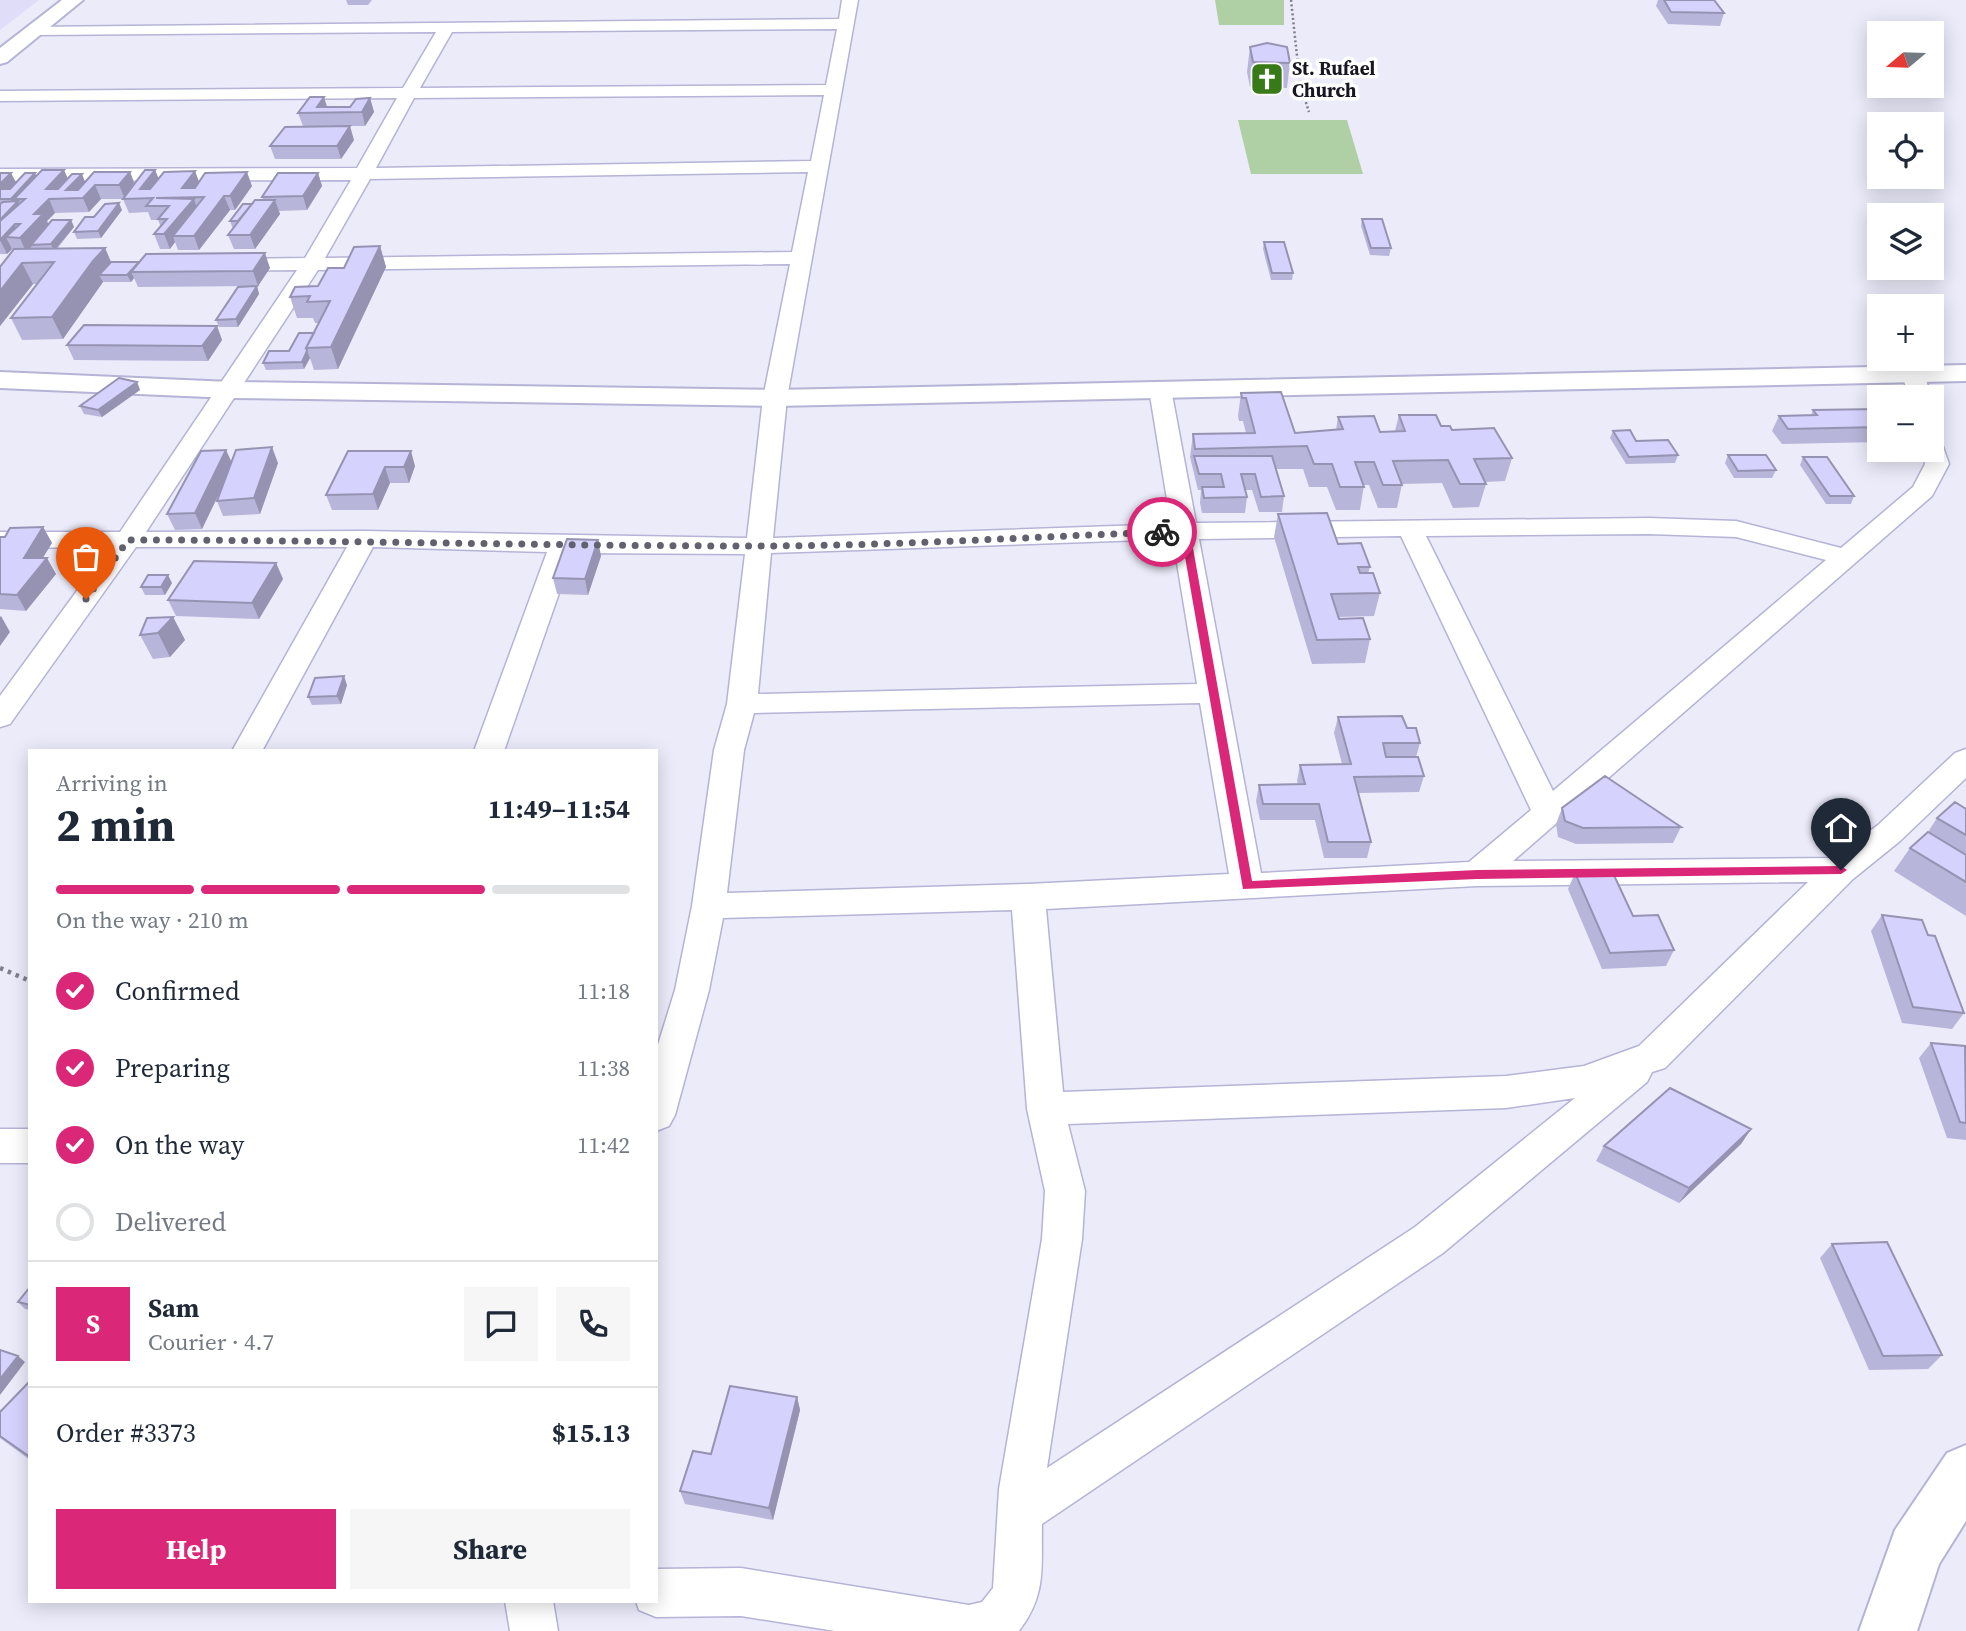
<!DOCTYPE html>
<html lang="en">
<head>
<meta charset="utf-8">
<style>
	:root { --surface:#fff; --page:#f6f6f7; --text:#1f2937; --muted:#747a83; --line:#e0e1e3; --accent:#db2777 }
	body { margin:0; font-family:"Source Serif 4",serif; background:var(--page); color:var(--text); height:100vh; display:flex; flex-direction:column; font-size:26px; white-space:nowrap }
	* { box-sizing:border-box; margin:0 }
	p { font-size:23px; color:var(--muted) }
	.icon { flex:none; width:38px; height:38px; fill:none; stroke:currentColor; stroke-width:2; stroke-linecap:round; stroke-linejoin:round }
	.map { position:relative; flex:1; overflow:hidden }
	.details { position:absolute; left:28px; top:749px; width:630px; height:854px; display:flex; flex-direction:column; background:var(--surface); border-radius:0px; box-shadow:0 4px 18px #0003 }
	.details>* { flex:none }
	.needle { width:46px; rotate:251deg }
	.controls { position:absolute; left:1867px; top:21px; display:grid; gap:14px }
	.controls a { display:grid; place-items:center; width:77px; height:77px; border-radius:0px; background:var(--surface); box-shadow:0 4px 18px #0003; font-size:35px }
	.pin { position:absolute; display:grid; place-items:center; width:60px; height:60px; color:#fff; margin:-72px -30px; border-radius:50% 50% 50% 0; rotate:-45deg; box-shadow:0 0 7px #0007 }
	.pin .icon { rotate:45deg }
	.courier { position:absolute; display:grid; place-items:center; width:70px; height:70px; margin:-35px; border:5px solid #db2777; border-radius:50%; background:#fff; color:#222; box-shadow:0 2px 9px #0007 }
	.summary em { font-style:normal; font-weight:700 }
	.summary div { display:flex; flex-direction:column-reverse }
	.summary { display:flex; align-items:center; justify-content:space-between; height:119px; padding:0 28px }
	h1 { font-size:46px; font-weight:700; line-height:52px }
	.bar { display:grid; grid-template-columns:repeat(4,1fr); gap:10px 7px; align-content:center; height:84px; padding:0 28px }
	.bar i { height:9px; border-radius:5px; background:var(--line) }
	.bar .on { background:var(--accent) }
	.bar p { grid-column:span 4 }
	.line { display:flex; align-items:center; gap:18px; padding:0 28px; border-top:2px solid var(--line) }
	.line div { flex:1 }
	.round { display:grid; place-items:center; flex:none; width:74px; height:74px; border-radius:0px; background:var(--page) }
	ol { padding:0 28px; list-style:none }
	li { display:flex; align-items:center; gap:21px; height:77px }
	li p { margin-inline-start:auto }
	li .icon { padding:7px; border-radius:50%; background:var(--accent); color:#fff; stroke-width:4 }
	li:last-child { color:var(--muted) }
	li i { width:38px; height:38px; border:4px solid var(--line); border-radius:50% }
	.action { display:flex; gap:14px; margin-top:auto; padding:14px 28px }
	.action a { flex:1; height:80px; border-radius:0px; background:var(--accent); color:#fff; font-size:28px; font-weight:700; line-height:80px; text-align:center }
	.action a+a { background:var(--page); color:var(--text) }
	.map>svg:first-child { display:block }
	.built { fill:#dfddf8 }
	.green { fill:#afd0a4 }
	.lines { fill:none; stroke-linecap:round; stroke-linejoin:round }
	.street-casing { stroke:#b5b3d6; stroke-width:3 }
	.secondary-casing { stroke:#b5b3d6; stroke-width:4 }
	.path-far1 { stroke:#7f7e8b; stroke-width:2.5; stroke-dasharray:2 2.5; stroke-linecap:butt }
	.path { stroke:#7f7e8b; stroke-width:4.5; stroke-dasharray:3.5 5; stroke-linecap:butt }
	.street { fill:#fff; fill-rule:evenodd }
	.secondary { fill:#fff; fill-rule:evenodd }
	.wall { fill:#b8b5da }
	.shaded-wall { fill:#9693b2 }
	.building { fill:#d6d2fe; stroke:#9693b2; stroke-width:2 }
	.route { fill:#db2777 }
	.done { stroke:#62616e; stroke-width:7; stroke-dasharray:0 12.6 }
	.labels { text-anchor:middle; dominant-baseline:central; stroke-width:7; stroke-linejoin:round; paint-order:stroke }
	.far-poi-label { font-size:19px; font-weight:bold; fill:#171622; stroke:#fff; text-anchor:start }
</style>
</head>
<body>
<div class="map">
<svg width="1966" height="1631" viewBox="0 0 1966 1631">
	<rect width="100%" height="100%" fill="#ecebfa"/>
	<path class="built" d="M0,0H39L0,30Z"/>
	<path class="green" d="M1215,0H1284V25H1219Z
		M1238,120H1347L1363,174H1251Z"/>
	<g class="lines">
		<defs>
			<path id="street" d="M842,0H858L787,398L773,538L1171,524L1149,389L1160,382L1171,389L1196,523L1649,518L1736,521L1841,548L1913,487L1925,464L1922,450H1932V436L1940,438L1949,464L1932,496L1513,861L1834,858L1878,825L1955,753L1966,749V778L1900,841L1853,879L1665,1068L1652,1072L1647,1082L1443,1253L1042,1524C1041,1568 1047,1594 1019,1631H835L741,1616L656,1617L639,1610L636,1601H656V1569L741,1568L969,1605L982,1602L993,1588L999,1489L1042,1239L1045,1191L1027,1109L1012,910L723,918L709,990L675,1115L669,1126L656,1131V1051L675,990L692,906L714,750L727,704L745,554L573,553L504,751H474L547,552L373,547L262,751H232L347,547H136L10,724L0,727V696L109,547L0,548V532H120L297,270L226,271L216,265L226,259L305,258L351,180L0,181V169L357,168L397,98L0,101V91L403,88L436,32L35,35L29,33V27L839,19ZM837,29L826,85L420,88L452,32ZM824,95L811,161L376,168L414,98ZM808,172L792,252L325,258L370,179ZM790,264L763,398L747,538L364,531L146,532L318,270ZM1649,534L1736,537L1826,560L1553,791L1426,536ZM1401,536L1531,810L1469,862L1261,873L1199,539ZM1173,539L1197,684L758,694L771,553ZM1200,703L1229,874L1028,884L727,893L744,750L754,713ZM1808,882L1639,1046L1584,1066L1506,1076L1063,1092L1046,909L1477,886ZM1575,1098L1415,1227L1047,1468L1082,1239L1085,1191L1068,1124L1506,1108Z
				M1914,369L1925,376L1931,397H1908L1903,376Z
				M0,1129H30V1163H0Z
				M505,1601H553L558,1631H510Z"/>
			<path id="secondary" d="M62,0H83L7,62L0,64V48Z
				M1966,365V381L775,406L231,398L0,388V372L231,382L775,390Z
				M1966,1445V1521L1939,1564L1917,1631H1859L1895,1530L1947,1453Z"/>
		</defs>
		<use href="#street" class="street-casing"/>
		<use href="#secondary" class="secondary-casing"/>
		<path class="path-far1" d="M1291,0L1300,84L1309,112"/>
		<path class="path" d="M0,968L30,981"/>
		<use href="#street" class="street"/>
		<use href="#secondary" class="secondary"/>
	</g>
	<path class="wall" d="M346,0H372L368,5H348Z
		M1658,0H1714L1724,13L1720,26L1668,24L1656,6Z
		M1250,47L1290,63L1287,88L1250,87L1247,72Z
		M370,98L374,112L365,126H303L298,113L327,107H350Z
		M354,140L341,159H275L270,146Z
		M155,170L158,178L195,171L199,182L252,186L235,210H230L199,250H178L175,242L170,249H160L154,234L161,227L158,220H151L148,212L129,213L123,199H101L89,212L55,213L47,221L48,224L71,220L74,227L57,249L105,248L111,262L270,268L258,286L138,287L134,278L131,282H103L63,339L22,340L11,318L37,284H33L0,326V267L13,251L12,249L7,254H0V173L16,183L37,176L68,178L85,182L130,172L135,184Z
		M318,173L322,186L307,210L279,211L280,214L255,249H234L228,235L233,229L230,221L252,204L263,200L262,197Z
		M122,210L101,238L77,239L74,232L94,217Z
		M1362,219L1391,248L1389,256L1370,255L1361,226Z
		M1264,242L1293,273L1292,280H1271L1263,249Z
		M380,246L386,267L338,369L314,370L310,358L304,369L266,370L263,363L289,351L314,333L319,323H315L313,318H297L290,297L318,286L344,268Z
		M257,286L259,294L238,327H219L216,320Z
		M217,326L222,340L208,361L74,360L67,345Z
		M137,382L140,390L102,417L84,414L80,406Z
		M1241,393L1295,433L1336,430L1338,417L1380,432L1395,431L1399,415L1452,430L1512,458L1505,481L1485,482L1486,484L1479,507L1453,508L1442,483L1402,484L1397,508H1378L1369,485H1364L1360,510H1336L1327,487H1309L1303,469H1276L1284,496L1282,512H1259L1252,490H1245L1247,497L1245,513H1202L1200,503L1201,490H1198L1190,457L1193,434L1246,433L1243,421H1239L1238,416Z
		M1880,409V442L1782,444L1772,431L1779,416L1811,415L1813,410Z
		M1613,431L1636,441L1678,455L1675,463L1626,464L1610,438Z
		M348,451L415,466L409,483H390L378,510H332L326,495Z
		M1728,455L1776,470L1772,478H1734L1725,463Z
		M1803,457L1854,496L1851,504H1826L1800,465Z
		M231,462L278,463L260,514L223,516L217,501L220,491L202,529L175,530L167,514Z
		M1278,514L1338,544L1370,567L1368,573L1380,593L1374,616L1339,617L1370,639L1365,663L1312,664L1274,537Z
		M43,527L52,543L42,558L56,574L26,611L0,609V537Z
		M601,556L588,595L557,594L553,578Z
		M276,563L283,579L259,619L176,616L168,600Z
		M172,583L165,595H145L141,587Z
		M173,617L185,640L170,657L153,659L140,635Z
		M347,685L341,704L312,705L308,697Z
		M1338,717L1407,728L1420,743L1416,757L1424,776L1419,792L1358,793L1371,842L1367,858H1324L1315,820H1260L1256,801L1259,785L1298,784L1297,781L1300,765L1342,764L1334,733Z
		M1562,808L1681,827L1673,843L1576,844L1558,837L1556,824Z
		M1966,809V916L1894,871L1910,848L1928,832L1937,818Z
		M1575,873L1633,916L1674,950L1666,966L1602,969L1568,889Z
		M1882,915L1928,935L1964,1013L1952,1029L1902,1023L1871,931Z
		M1931,1043L1966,1048V1140L1947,1138L1919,1058Z
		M1751,1129L1741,1144L1679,1203L1596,1161L1604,1146Z
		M1832,1244L1942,1355L1928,1369L1869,1370L1820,1258Z
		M30,1287V1310L25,1309L18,1302Z
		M30,1381V1460L0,1438V1412Z
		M797,1397L800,1410L773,1520L685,1504L680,1491L711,1454Z"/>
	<path class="shaded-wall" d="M324,97L328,110L317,107Z
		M370,98L374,112L365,126L362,112Z
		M350,126L354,140L341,159L337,146Z
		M64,170L70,183L56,198L46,189Z
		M155,170L161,184L150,198L140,189Z
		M195,171L200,185L191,197L182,188Z
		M130,172L135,186L125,199L119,185Z
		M247,172L252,186L235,210L230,196Z
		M11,173L18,186L0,199V184Z
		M35,173L41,186L25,199H14L16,203L18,201L24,215L15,225L21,237L34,214L49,199L55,213L47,221L50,228L31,245L32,246L26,252L20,238L6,237L12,249L7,254L0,240V220L14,206L11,199Z
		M318,173L322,186L307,210L303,196Z
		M82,174L87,187L78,198L66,190Z
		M95,185L101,199L89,212L83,198Z
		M224,196L230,210L199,250L194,236Z
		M194,199L199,213L173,236L175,242L170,249L164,234Z
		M275,200L280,214L255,249L250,235Z
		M119,203L122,210L101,238L98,231Z
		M71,220L74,227L54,251L51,244Z
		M380,246L386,267L338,369L331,347Z
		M105,248L114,269L99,275L103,282L63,339L52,317L93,261Z
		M265,253L270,268L258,286L253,271Z
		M139,262L131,272L134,278L131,282L127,275Z
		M22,263L33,284L0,326V291Z
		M257,286L259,294L238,327L236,319Z
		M217,326L222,340L208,361L202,346Z
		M307,351L310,358L304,369L302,362Z
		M137,382L140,390L102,417L98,410Z
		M272,447L278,463L260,514L254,498Z
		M226,450L233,465L202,529L195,513Z
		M411,451L415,466L409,483L404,467Z
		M385,467L390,483L378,510L373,494Z
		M43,527L52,543L33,574L24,558Z
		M598,540L601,556L588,595L585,579Z
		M47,558L56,574L26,611L17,595Z
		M276,563L283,579L259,619L252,603Z
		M168,575L172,583L165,595L161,587Z
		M1,616L10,632L0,646V617Z
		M173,617L185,640L170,657L158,633Z
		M344,676L347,685L341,704L337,696Z
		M1751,1129L1741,1144L1679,1203L1689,1188Z
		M18,1356L25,1362L0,1395V1379Z
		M797,1397L800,1410L773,1520L769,1508Z"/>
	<path class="building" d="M1664,0H1714L1724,13L1671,12Z
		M1267,43L1287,47L1290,63L1253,62L1250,47Z
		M310,97H324L317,107H350L356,99L370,98L362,112L298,113Z
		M350,126L337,146H270L285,127Z
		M42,170H64L46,189H58L72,174H82L66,190H78L94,172H130L119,185H95L83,198L49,199L34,214H43L20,238L6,237L20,224H15L0,240V221L25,199H14Z
		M145,170H155L140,189H150L164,172L195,171L182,188H195L205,173L247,172L230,196H224L194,236H173L204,197L156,198L194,199L164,234H154L167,219H158L169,206H146L153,198L123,199Z
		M0,173H11L0,184Z
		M25,173H35L11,199H0V189H10Z
		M278,173H318L303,196L262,197Z
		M255,200H275L250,235H228Z
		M18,201L0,220V204L3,202Z
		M119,203L98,231L74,232L85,217H94L105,204Z
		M243,204H252L238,221H230Z
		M1362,219H1382L1391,248H1371Z
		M52,220H71L51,244L31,245Z
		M1264,242H1284L1293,273H1272Z
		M380,246L331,347L306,348L330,301L307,302L310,296L290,297L295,287L318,286L328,268H344L354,247Z
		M105,248L93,261L52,317L11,318L54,262L22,263L0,291V267L14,249Z
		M265,253L253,271L131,272L146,254Z
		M111,262H139L127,275H99Z
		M257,286L236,319L216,320L238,287Z
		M84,325L217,326L202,346L67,345Z
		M299,333H314L306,348L307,351L302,362L263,363L269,351H289Z
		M119,378L137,382L98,410L80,406Z
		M1281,392L1295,433L1343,429L1338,417L1374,416L1380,432L1405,431L1399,415H1436L1441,426H1450L1452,430L1494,428L1512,458L1474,459L1486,484H1460L1448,460L1393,461L1402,485H1383L1374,462H1355L1364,487H1340L1332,464H1314L1307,446L1195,449L1193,434L1255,433L1246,398H1242L1241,393Z
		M1880,409V427L1788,429L1779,416L1817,415L1813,410Z
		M1630,430L1636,441L1668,440L1678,455L1629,457L1613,431Z
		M272,447L254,498L217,501L236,450Z
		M226,450L195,513L167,514L201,451Z
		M348,451H411L404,467H385L373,494L326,495Z
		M1728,455H1766L1776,470L1738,471Z
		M1194,456H1272L1284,496L1261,497L1255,474H1241L1247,497L1204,498L1202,487H1224L1221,474H1199Z
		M1803,457H1827L1854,496H1830Z
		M1327,513L1338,544L1361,543L1370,567H1358L1360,573H1373L1380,593L1331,594L1339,619L1363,618L1370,639L1317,640L1278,514Z
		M43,527L24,558H47L17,595L0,594V537H5L10,528Z
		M567,539L598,540L585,579L553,578Z
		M194,561L276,563L252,603L168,600Z
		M148,575H168L161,587H141Z
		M173,617L158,633L140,635L147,618Z
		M344,676L337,696L308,697L315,678Z
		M1402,716L1407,728H1416L1420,743H1383L1386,757H1418L1424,776L1354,777L1371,842H1328L1319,804H1263L1259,785L1305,784L1300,765L1351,764L1338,717Z
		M1605,776L1681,827L1583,828L1565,821L1562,808Z
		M1955,802L1966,809V835L1937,818Z
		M1928,832L1966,855V882L1910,848Z
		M1612,871L1633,916L1658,915L1674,950L1610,953L1575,873Z
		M1882,915L1922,920L1928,935L1935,936L1964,1013L1913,1007Z
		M1931,1043L1965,1046L1966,1123L1960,1122Z
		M1670,1088L1751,1129L1689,1188L1604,1146Z
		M1887,1242L1942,1355L1883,1356L1832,1244Z
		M30,1287V1305L18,1302Z
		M0,1350L18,1356L0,1379Z
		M30,1381V1457L0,1436V1412Z
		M730,1386L797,1397L769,1508L680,1491L693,1451L711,1454Z"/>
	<path class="route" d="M1185,528L1190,531L1252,881L1477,870L1841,866L1847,870L1841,874L1477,879L1243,889L1181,534L1158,532Z"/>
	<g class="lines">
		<path class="done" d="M86,599L128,540C338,540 547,546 756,546C891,546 1027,537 1162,532"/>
	</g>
	<defs>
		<symbol id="church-square" viewBox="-11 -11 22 22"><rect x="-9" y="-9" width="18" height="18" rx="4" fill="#387918" stroke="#fff"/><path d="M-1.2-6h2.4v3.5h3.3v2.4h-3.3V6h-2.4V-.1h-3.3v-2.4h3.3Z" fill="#fff"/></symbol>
	</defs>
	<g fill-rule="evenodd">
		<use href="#church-square" x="1248" y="60" width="38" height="38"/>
	</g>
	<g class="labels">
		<g class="far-poi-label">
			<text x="1292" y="68">St. Rufael<tspan x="1292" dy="22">Church</tspan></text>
		</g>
	</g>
</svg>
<div class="controls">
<a><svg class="needle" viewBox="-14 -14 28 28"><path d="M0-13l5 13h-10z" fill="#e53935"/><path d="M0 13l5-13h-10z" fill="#747a83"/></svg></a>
<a><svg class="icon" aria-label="locate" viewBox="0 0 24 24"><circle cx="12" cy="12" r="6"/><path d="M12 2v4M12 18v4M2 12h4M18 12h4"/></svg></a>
<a><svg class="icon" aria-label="layers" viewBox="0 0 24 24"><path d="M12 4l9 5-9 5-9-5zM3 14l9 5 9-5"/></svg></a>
<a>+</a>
<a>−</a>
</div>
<div class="pin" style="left:86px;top:599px;background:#ea580c"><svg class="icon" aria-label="bag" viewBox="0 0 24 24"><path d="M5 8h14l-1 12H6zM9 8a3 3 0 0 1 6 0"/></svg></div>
<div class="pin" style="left:1841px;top:870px;background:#1f2937"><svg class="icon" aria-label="home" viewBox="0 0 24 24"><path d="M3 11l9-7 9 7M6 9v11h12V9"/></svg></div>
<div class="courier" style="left:1162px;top:532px"><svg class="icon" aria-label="bike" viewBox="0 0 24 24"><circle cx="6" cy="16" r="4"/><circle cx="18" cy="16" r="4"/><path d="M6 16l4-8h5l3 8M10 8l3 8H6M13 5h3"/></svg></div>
<section class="details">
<div class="summary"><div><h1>2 min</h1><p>Arriving in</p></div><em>11:49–11:54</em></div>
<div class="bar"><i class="on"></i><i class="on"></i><i class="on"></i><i></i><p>On the way · 210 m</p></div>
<ol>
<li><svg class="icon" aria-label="check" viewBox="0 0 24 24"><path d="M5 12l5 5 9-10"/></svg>Confirmed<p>11:18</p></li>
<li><svg class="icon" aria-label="check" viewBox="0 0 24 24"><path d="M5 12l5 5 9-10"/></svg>Preparing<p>11:38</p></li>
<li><svg class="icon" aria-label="check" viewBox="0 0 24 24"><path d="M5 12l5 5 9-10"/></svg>On the way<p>11:42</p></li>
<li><i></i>Delivered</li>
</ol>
<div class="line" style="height:126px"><b class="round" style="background:var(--accent);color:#fff">S</b><div><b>Sam</b><p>Courier · 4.7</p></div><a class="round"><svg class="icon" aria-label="chat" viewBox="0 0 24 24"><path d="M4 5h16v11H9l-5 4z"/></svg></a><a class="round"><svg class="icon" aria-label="phone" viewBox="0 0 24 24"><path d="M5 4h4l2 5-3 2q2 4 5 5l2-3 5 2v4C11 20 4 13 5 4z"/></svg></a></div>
<div class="line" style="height:91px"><div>Order #3373</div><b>$15.13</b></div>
<div class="action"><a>Help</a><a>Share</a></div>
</section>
</div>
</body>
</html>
